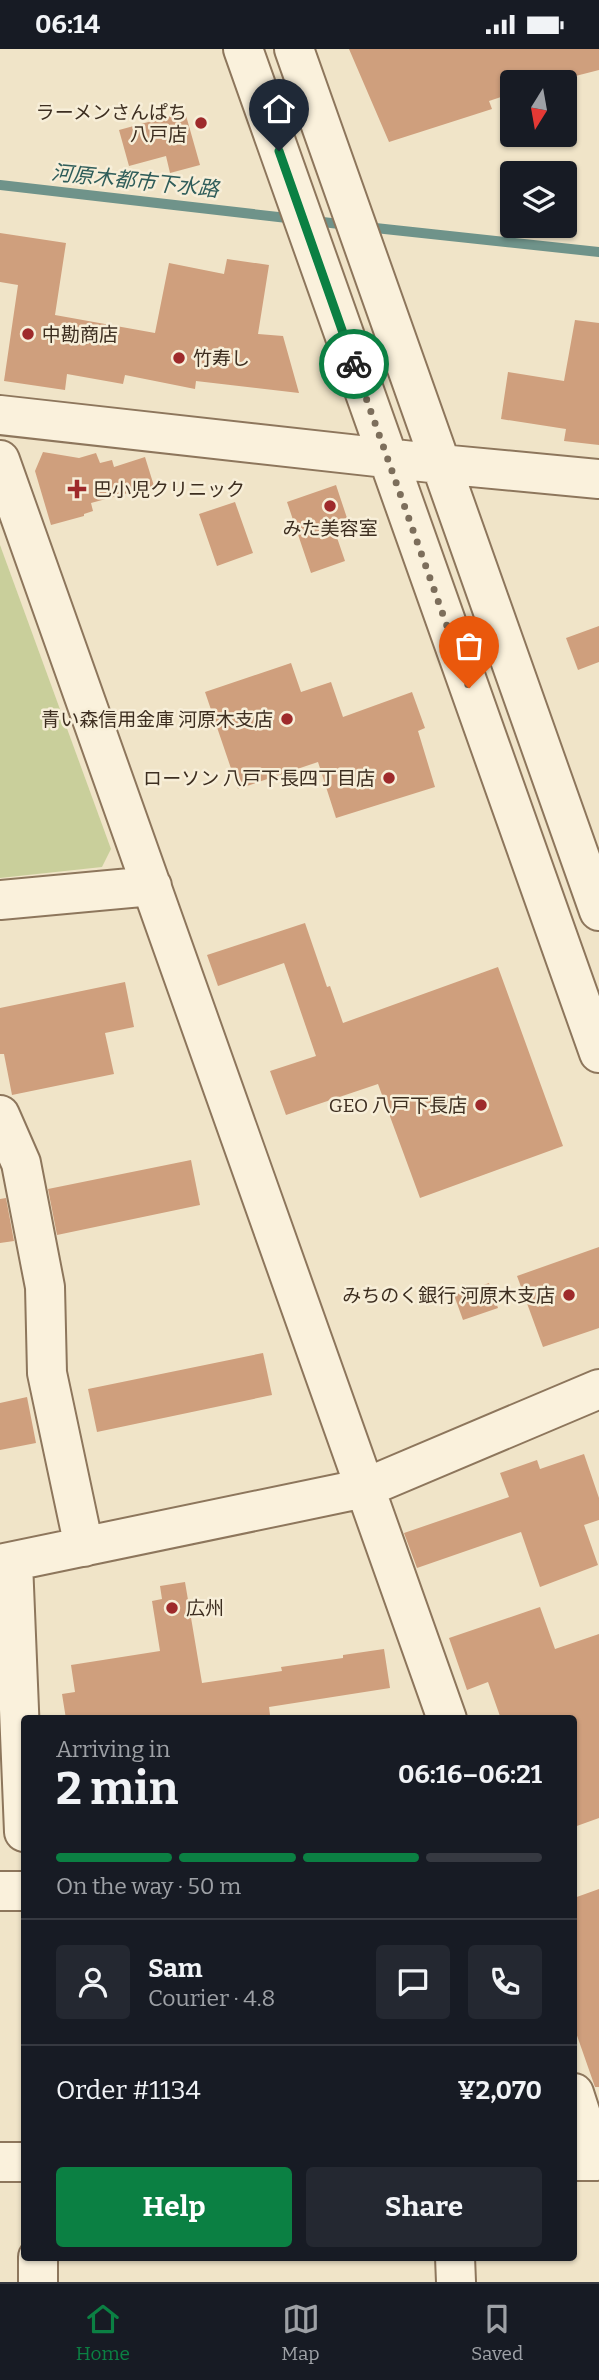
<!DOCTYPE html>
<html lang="en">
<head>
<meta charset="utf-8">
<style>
	:root { --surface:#171b24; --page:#242831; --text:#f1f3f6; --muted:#9ea1a6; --line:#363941; --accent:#0b8043 }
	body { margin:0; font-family:Bitter,"Noto Sans JP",serif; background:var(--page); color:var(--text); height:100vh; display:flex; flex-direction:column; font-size:26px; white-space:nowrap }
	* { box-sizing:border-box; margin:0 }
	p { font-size:23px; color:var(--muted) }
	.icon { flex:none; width:38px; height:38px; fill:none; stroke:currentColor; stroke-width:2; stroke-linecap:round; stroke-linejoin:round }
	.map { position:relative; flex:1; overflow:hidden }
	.side { position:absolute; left:21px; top:1666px; width:556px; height:546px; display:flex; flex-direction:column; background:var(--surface); border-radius:7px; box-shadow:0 2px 5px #0004 }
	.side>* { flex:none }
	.needle { width:46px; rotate:191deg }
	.fabs { position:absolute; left:500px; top:21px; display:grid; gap:14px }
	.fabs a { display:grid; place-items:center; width:77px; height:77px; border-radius:7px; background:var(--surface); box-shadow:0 2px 5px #0004; font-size:35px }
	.pin { position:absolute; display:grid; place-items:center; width:60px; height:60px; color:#fff; margin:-72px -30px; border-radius:50% 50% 50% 0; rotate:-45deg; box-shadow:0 0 7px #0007 }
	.pin .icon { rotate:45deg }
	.courier { position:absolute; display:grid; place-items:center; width:70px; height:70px; margin:-35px; border:5px solid #0b8043; border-radius:50%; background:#fff; color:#222; box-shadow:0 2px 9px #0007 }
	.head em { font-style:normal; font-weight:700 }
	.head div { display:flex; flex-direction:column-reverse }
	.head { display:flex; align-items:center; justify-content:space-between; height:119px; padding:0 35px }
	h1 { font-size:46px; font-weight:700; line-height:52px }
	.bar { display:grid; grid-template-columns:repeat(4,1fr); gap:10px 7px; align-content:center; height:84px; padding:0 35px }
	.bar i { height:9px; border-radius:5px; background:var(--line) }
	.bar .active { background:var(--accent) }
	.bar p { grid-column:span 4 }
	.line { display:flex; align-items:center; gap:18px; padding:0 35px; border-top:2px solid var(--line) }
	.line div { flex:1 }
	.round { display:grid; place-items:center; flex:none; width:74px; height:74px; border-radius:7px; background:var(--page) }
	.cta { display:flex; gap:14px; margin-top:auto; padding:14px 35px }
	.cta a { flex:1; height:80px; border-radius:7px; background:var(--accent); color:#fff; font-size:28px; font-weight:700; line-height:80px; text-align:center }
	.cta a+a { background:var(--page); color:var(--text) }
	.status { display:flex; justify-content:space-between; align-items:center; height:49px; padding:0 35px; background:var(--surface); direction:ltr }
	.status svg { height:19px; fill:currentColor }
	.tab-bar { display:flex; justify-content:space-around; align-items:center; height:98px; border-top:2px solid var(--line); background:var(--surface); font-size:19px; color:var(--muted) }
	.tab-bar a { display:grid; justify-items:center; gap:4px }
	.tab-bar .active { color:var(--accent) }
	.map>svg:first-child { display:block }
	.green { fill:#c9cf9b }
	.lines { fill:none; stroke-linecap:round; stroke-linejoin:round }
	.stream { stroke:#6f938a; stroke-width:10 }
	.building { fill:#cf9f7d }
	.minor-casing { stroke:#8d765c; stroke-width:42 }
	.minor { stroke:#faf1dc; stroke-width:38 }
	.done { stroke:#7c6e5b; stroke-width:7; stroke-dasharray:0 12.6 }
	.route { stroke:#0b8043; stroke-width:9 }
	.poi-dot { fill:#9e2a2b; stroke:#f7eed8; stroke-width:2.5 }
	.labels { text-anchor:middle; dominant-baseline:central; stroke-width:5; stroke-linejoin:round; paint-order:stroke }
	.poi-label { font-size:19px; fill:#3d2e20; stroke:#f7eed8; text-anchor:end }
	.water-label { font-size:21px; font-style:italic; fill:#2f5d5a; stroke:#f7eed8 }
</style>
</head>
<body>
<div class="status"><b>06:14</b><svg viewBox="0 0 49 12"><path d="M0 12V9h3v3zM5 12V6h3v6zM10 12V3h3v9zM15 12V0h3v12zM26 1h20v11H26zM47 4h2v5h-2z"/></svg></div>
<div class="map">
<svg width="599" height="2233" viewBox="0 0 599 2233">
	<rect width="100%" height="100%" fill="#f0e4c8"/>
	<path class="green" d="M0,496L111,800L102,818L0,829Z"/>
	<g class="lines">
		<path class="stream" d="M0,136L296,170
			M314,172L348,176
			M366,178L599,203"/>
	</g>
	<path class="building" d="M349,0H599V21L552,33L551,30L543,33H513V44L489,52L492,60L389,93Z
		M185,63L200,116L170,124L166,107L129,117L119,81Z
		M0,184L66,194L55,266L155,284L169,214L224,225L227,210L269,216L258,285L283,287L299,344L196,332L195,340L125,326L123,335L67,325L65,341L4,332L18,236L0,233Z
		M575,271L599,274V396L564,392L566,380L501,370L508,323L564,332Z
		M43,403L79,409L96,404L100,414L112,411L114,418L145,408L154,437L91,454L93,462L84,465V467L51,476L35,422Z
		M336,436L347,469L332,474L345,512L311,524L287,453Z
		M235,453L253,504L217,517L199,465Z
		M599,577V613L578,621L566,589Z
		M291,614L301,643L331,633L343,668L412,643L425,679L418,682L435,738L336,769L318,713L238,740L205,643Z
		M305,874L327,938L330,937L343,974L498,918L563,1097L420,1149L378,1035L286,1066L270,1022L316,1007L284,914L218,937L207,906Z
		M125,933L134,978L105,984L114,1025L12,1046L4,1005H0V959Z
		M191,1111L200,1156L57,1186L48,1140Z
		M6,1149L14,1192L0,1194V1150Z
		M599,1198V1279L543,1298L517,1227Z
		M489,1234L498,1259L463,1271L454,1246Z
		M263,1304L272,1346L97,1383L88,1340Z
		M27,1348L36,1394L0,1401V1354Z
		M584,1405L599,1449V1471L584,1476L598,1516L540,1538L521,1483L417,1519L404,1484L509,1448L500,1424L537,1411L540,1420Z
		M185,1533L202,1634L282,1622L281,1618L343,1609V1606L384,1600L390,1639L269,1658L270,1666L246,1670H66L62,1645L75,1643L71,1616L160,1602L152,1552L162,1550L160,1537Z
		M540,1558L555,1600L599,1585V1769L574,1778V1670H501L488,1633L467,1641L449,1589Z
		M599,1840V2038H595L574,1978V1849Z"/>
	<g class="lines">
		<defs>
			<path id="minor" d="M243,0L599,1004
				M294,0L599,862
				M0,366L440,415L599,430
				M0,411L447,1670
				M0,851L152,837
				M0,1066L21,1114L45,1238L47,1324L84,1498
				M13,1513L24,1783
				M0,1515L365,1439L599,1340
				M0,1842H24
				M574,2044L596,2112H574
				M0,2113H24
				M38,2208V2233
				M455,2208L456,2233"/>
		</defs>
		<use href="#minor" class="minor-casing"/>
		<use href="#minor" class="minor"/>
	</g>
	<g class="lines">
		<path class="done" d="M354,315L469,639"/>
		<path class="route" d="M279,102L354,315"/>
	</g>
	<g class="poi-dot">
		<circle cx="201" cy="74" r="7"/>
		<circle cx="28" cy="285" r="7"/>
		<circle cx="179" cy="309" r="7"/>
		<path d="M73.5 429.5h7v7h7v7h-7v7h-7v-7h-7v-7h7z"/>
		<circle cx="330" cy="457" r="7"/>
		<circle cx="287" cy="670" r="7"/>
		<circle cx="389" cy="729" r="7"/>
		<circle cx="481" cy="1056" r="7"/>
		<circle cx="569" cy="1246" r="7"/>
		<circle cx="172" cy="1559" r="7"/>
	</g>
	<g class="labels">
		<g class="poi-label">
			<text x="187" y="63">ラーメンさんぱち<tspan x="187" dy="22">八戸店</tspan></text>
			<text x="42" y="285" text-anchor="start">中勘商店</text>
			<text x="193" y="309" text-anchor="start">竹寿し</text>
			<text x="93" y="440" text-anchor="start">巴小児クリニック</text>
			<text x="330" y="479" text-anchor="middle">みた美容室</text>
			<text x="273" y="670">青い森信用金庫 河原木支店</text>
			<text x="375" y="729">ローソン 八戸下長四丁目店</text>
			<text x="467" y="1056">GEO 八戸下長店</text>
			<text x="555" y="1246">みちのく銀行 河原木支店</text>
			<text x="186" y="1559" text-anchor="start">広州</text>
		</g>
		<g class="water-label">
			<text transform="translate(135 132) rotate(6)">河原木都市下水路</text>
		</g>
	</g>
</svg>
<div class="fabs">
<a><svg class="needle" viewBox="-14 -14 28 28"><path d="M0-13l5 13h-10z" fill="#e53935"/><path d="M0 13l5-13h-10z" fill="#9ea1a6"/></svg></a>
<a><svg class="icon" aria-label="layers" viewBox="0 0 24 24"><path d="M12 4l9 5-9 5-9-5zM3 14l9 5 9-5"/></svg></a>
</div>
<div class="pin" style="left:469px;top:639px;background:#ea580c"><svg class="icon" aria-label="bag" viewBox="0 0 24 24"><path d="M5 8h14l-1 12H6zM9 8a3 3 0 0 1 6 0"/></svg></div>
<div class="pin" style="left:279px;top:102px;background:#1f2937"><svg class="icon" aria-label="home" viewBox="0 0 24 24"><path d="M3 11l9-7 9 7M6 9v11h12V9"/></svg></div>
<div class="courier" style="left:354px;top:315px"><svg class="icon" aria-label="bike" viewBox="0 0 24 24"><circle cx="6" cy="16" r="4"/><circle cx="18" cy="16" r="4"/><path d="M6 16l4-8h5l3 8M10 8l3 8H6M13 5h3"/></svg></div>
<section class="side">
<div class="head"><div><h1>2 min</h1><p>Arriving in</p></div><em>06:16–06:21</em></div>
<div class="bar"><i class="active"></i><i class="active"></i><i class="active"></i><i></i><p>On the way · 50 m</p></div>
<div class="line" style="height:126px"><a class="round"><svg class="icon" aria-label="person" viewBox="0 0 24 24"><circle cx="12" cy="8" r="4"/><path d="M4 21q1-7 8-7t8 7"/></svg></a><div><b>Sam</b><p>Courier · 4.8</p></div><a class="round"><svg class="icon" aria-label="chat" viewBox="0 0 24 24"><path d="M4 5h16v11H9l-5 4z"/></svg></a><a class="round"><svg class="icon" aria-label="phone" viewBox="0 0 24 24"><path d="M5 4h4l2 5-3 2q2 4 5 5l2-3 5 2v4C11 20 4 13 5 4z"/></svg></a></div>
<div class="line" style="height:91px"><div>Order #1134</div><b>¥2,070</b></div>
<div class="cta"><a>Help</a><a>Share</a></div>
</section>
</div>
<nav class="tab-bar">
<a class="active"><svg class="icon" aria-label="home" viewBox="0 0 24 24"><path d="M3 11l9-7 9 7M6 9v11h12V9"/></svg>Home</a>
<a><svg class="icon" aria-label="map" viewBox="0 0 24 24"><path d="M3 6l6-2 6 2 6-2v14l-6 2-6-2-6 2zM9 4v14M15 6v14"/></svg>Map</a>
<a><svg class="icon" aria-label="saved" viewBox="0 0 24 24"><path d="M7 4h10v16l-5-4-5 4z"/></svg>Saved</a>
</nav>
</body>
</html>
